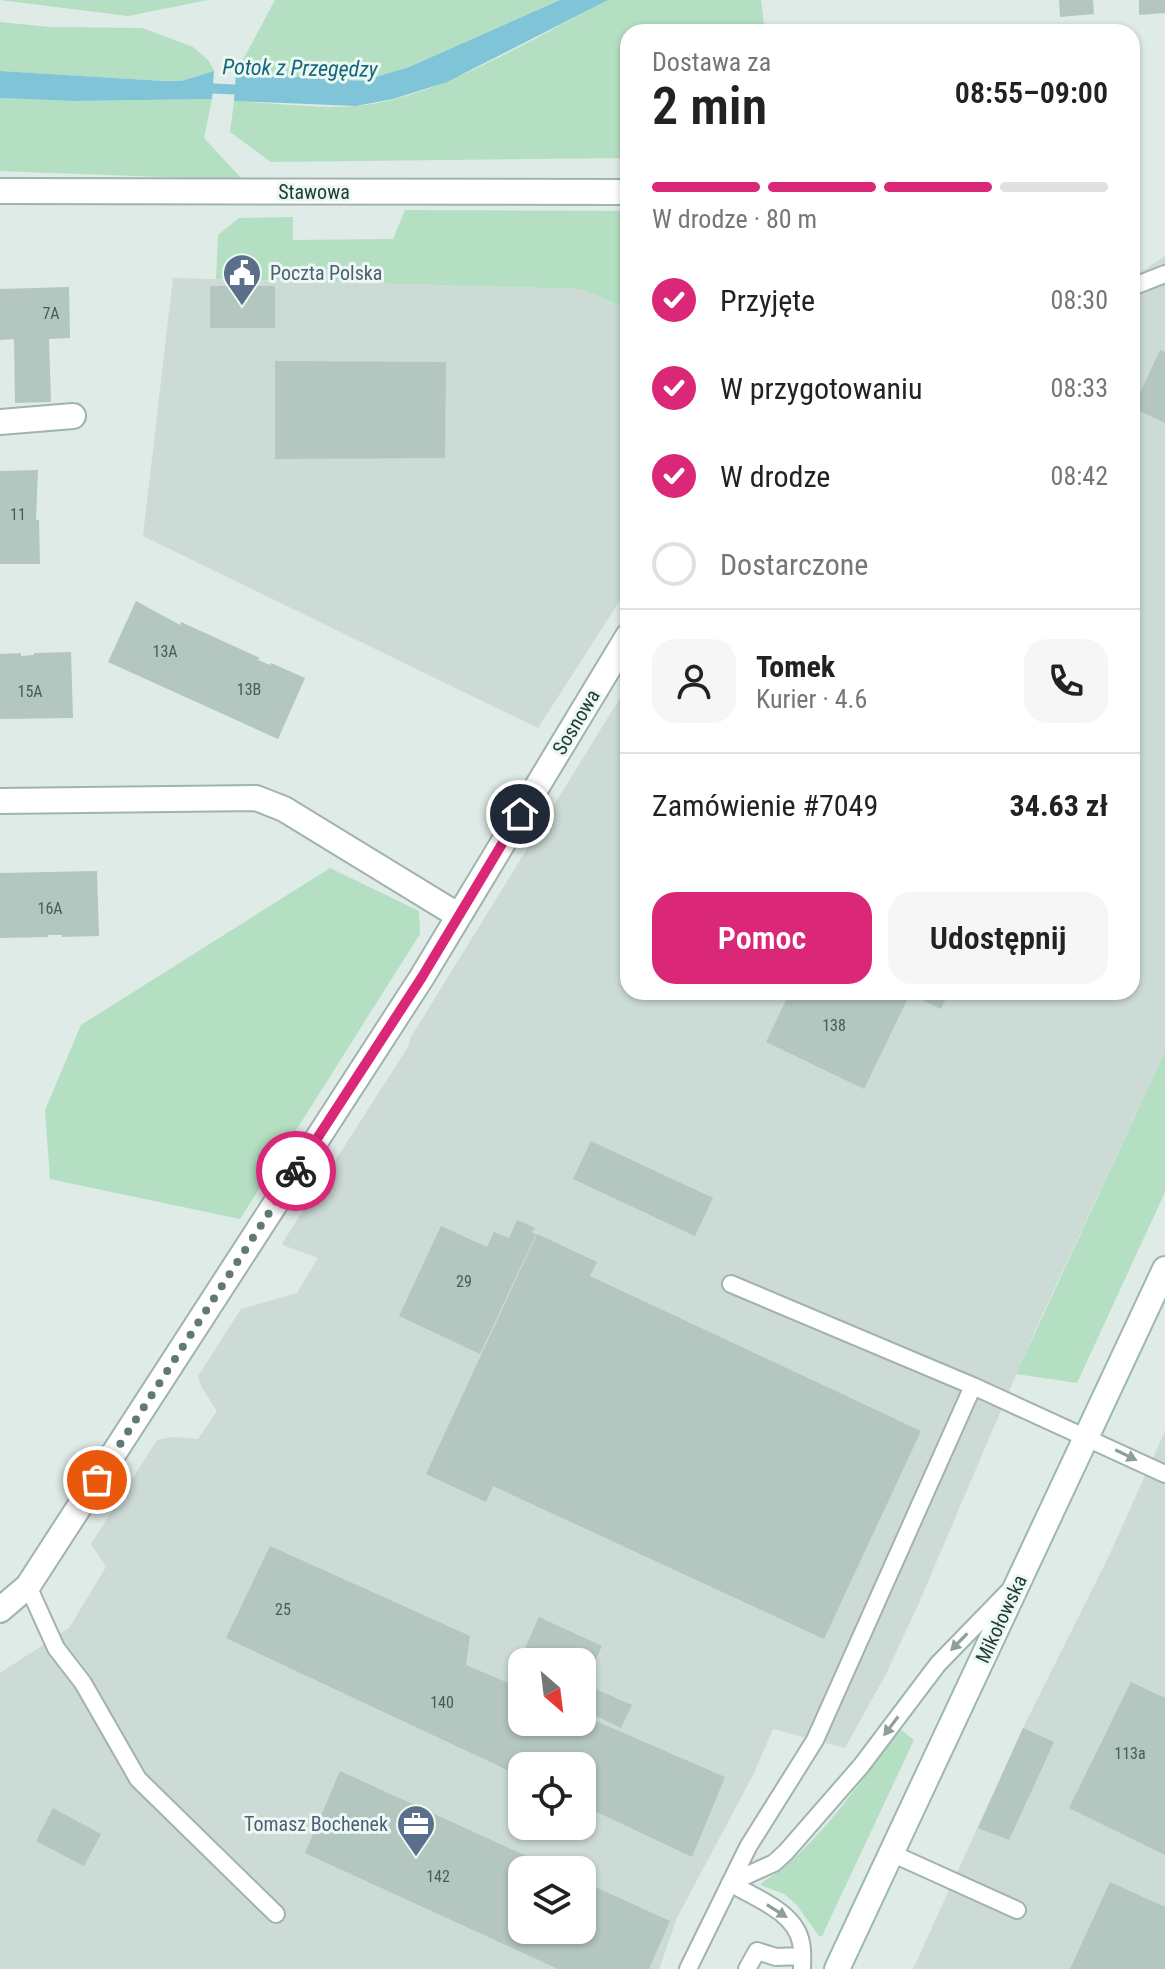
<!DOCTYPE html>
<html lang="pl">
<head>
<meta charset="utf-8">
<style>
	:root { --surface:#fff; --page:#f6f6f6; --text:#222; --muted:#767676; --line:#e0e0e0; --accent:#db2777 }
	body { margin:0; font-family:"Roboto Condensed",sans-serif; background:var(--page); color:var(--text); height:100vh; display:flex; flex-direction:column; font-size:30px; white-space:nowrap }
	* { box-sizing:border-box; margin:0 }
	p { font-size:26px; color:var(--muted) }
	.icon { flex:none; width:44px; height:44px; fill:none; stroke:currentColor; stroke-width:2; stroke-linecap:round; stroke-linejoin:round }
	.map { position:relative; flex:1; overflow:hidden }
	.panel { position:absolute; left:620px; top:24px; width:520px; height:976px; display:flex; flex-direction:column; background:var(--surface); border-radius:24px; box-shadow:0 2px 6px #0004 }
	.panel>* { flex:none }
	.needle { width:52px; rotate:152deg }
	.buttons { position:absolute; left:508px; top:1648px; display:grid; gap:16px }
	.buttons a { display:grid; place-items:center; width:88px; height:88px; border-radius:16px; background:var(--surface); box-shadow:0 2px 6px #0004; font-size:40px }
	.pin { position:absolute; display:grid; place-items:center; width:68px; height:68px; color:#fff; margin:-34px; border:4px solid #fff; border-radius:50%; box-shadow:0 2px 8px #0007 }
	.courier { position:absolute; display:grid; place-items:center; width:80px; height:80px; margin:-40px; border:6px solid #db2777; border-radius:50%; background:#fff; color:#222; box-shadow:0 2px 10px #0007 }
	.headline em { font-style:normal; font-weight:600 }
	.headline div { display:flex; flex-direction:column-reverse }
	.headline { display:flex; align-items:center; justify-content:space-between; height:136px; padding:0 32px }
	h1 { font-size:52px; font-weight:600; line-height:60px }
	.bar { display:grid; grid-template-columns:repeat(4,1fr); gap:12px 8px; align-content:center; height:96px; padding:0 32px }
	.bar i { height:10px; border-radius:6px; background:var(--line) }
	.bar .on { background:var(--accent) }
	.bar p { grid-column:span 4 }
	.line { display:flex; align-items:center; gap:20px; padding:0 32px; border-top:2px solid var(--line) }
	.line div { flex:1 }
	.round { display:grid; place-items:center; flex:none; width:84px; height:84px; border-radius:24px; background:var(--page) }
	ol { padding:0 32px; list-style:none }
	li { display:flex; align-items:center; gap:24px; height:88px }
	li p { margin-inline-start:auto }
	li .icon { padding:8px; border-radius:50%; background:var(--accent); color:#fff; stroke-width:4 }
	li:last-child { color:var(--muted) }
	li i { width:44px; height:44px; border:4px solid var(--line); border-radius:50% }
	.action { display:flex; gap:16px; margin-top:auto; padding:16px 32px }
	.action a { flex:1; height:92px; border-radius:24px; background:var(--accent); color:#fff; font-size:32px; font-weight:600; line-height:92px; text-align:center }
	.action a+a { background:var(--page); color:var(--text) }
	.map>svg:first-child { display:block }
	.built { fill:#ccdbd5; fill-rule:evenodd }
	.green { fill:#b4dfc2 }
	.water { fill:#7fc5d7 }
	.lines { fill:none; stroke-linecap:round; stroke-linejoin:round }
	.stream { stroke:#7fc5d7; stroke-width:10 }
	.building { fill:#b3c6bf }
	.service-casing { stroke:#a1b3ae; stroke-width:20 }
	.minor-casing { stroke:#a1b3ae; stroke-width:28 }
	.secondary-casing { stroke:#9cb8af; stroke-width:28 }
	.service { stroke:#fff; stroke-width:16 }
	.minor { stroke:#fff; stroke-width:24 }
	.secondary { stroke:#fff; stroke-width:24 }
	.oneway { fill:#8e9e9a }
	.done { stroke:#617974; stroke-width:8; stroke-dasharray:0 14.4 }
	.route { stroke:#db2777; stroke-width:10 }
	.labels { text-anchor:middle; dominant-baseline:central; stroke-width:6; stroke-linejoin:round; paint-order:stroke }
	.number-label { font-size:16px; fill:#435e58 }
	.street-label { font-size:20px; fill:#1e3c36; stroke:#eef8f3 }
	.service-label { font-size:20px; fill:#4e5e75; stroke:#eef8f3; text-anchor:start }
	.water-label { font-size:22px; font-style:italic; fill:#12677e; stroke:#eef8f3 }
</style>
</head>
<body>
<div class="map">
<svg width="1165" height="1969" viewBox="0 0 1165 1969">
	<rect width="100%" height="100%" fill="#deebe6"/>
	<path class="built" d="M181,209L173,278L582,289L628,309V588L538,728L143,536Z
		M1165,256V1051L1037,1326L918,1605L885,1676L845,1748L773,1729L754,1773L677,1918L659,1969H0V1673L69,1628L106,1567L91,1544L157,1440L173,1437L198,1439L217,1411L202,1388L198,1376L241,1309L297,1293L318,1258L283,1245V1242L408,1047L411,1037L628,685V992H1132V278ZM522,1662H582V1722H522ZM522,1766H582V1826H522ZM522,1870H582V1930H522Z
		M1165,1431V1969H913L1024,1726L1108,1558Z"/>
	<path class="green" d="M0,0H208L128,16Z
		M275,0H560L409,67L362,81L236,73Z
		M608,0H761L765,32H628V158L271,162L230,132L234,101C272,103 318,109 356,106C435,100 537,36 608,0Z
		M0,22L50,27L142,28L193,47L209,61L214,71L181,81H164L0,71Z
		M0,98L73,101L212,99L204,138L243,180L0,171Z
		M405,210L628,211V309L582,289L216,279L218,235L239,218L293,217V240L393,239Z
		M330,868L419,911L420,934L240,1219L50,1179L45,1110L81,1025Z
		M1165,1051V1192L1077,1383L1016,1374Z
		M900,1729L914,1740L822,1936H819L796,1904L784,1894L761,1885V1883C814,1852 863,1778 900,1729Z"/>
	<path class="water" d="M560,0H608L447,82L393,99L356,106L234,101L236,73L362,81L409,67Z
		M0,71L164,81H181L214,71L212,99L73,101L0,98Z"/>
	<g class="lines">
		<path class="stream" d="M202,88L246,90"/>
	</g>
	<path class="building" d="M1059,0H1093L1094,14L1060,17Z
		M1139,0H1165V13L1139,15Z
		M846,28V32H797V29Z
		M210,286H275V328H210Z
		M69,287L70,338L49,339L51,402L15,403L14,339L0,340V289Z
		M1160,350L1165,352V423L1133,408Z
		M275,361L446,362L445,458L275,459Z
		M38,470L36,520H39L40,564H0V471Z
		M136,601L180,625L181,622L260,658L258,660L270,665L271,663L305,678L278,739L108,662Z
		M71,652L73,718L0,719V654L21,653V656L34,655V653Z
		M97,871L99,936L62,937V935H48V937L0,938V873Z
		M790,992H949L941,1009L910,994L864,1089L766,1042Z
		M591,1141L713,1198L695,1236L573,1179Z
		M517,1220L535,1228L532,1232L536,1234L480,1354L399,1316L441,1226L487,1247L494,1232L509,1238Z
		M537,1234L597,1262L590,1276L921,1431L824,1639L493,1486L486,1502L426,1474Z
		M270,1546L470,1636L466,1665L522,1689V1722H582V1715L725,1777L692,1857L582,1805V1766H522V1777L226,1638Z
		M539,1617L602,1646L584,1684L632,1705L621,1728L582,1709V1662H522V1681L512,1677Z
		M1131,1682L1165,1698V1855L1069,1808Z
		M1023,1728L1054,1742L1009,1840L978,1828Z
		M340,1771L557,1870H522V1930H582V1881L670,1921L649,1969H558L305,1853Z
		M53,1808L101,1834L84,1866L36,1841Z
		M1110,1882L1165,1907V1969H1070Z"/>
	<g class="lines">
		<defs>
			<path id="service" d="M1132,287L1165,274
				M731,1284L973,1386L1165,1474
				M28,1586L56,1648L83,1683L138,1779L276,1914
				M891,1853L1017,1910
				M730,1883L774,1863L786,1852L861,1766L938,1664L1008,1592
				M730,1883C755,1898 796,1912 801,1943C803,1951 802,1961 802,1969
				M688,1969L748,1847L815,1740L973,1386
				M747,1969L757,1951L776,1957L801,1956"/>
			<path id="minor" d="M0,191L628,192
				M0,422L73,416
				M0,801L256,798L284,809L459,916
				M0,1610L28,1586L422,977L628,636"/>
			<path id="secondary" d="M837,1969L1165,1269"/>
		</defs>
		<use href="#service" class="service-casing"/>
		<use href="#minor" class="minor-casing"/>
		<use href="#secondary" class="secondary-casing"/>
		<use href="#service" class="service"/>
		<use href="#minor" class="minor"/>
		<use href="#secondary" class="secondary"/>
	</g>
	<defs><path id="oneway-solid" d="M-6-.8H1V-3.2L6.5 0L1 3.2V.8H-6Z" transform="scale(2)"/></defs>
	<g class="oneway">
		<use href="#oneway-solid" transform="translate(1126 1455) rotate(26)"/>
		<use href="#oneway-solid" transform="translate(959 1642) rotate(134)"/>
		<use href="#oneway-solid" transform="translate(891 1726) rotate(127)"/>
		<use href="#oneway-solid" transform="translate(777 1911) rotate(32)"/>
	</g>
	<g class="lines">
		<path class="done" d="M97,1480L296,1171"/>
		<path class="route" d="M296,1171L422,977L520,814"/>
	</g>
	<defs>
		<symbol id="civic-pin" viewBox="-11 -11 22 30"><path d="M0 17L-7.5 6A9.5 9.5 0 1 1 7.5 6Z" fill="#5c6f8a" stroke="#eef8f3"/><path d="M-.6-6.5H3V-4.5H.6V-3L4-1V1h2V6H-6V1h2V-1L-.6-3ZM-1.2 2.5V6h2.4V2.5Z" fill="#fff"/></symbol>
		<symbol id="office-pin" viewBox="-11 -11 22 30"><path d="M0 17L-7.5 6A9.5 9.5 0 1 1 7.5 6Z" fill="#5c6f8a" stroke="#eef8f3"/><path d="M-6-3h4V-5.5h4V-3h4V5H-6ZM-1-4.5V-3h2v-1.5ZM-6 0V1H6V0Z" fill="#fff"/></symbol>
	</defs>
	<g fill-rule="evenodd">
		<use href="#civic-pin" x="220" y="251" width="44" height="60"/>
		<use href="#office-pin" x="394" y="1802" width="44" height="60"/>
	</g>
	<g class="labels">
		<g class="number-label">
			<text x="51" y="313">7A</text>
			<text x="18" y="514">11</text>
			<text x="165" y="651">13A</text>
			<text x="249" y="689">13B</text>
			<text x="30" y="691">15A</text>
			<text x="50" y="908">16A</text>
			<text x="834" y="1025">138</text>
			<text x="464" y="1281">29</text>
			<text x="283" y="1609">25</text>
			<text x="442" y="1702">140</text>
			<text x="1130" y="1753">113a</text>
			<text x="438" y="1876">142</text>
		</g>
		<g class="street-label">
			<text x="314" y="192">Stawowa</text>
			<text transform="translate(576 722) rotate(-59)">Sosnowa</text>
			<text transform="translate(1001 1619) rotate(-65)">Mikołowska</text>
		</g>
		<g class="service-label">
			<text x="270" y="273">Poczta Polska</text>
			<text x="388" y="1824" text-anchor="end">Tomasz Bochenek</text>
		</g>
		<g class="water-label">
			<text transform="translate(300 68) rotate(1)">Potok z Przegędzy</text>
		</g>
	</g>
</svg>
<div class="buttons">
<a><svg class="needle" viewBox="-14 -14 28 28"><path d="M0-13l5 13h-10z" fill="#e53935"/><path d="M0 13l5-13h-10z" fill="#767676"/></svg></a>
<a><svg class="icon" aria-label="locate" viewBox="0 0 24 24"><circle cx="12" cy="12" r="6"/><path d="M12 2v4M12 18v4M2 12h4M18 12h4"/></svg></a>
<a><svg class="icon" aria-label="layers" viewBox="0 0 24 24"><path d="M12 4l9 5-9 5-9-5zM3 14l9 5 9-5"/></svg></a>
</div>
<div class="pin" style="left:97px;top:1480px;background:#ea580c"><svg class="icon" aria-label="bag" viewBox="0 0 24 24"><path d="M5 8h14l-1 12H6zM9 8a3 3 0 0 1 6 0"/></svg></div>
<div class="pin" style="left:520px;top:814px;background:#1f2937"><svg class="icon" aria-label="home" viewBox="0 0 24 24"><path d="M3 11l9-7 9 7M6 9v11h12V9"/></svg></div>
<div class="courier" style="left:296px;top:1171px"><svg class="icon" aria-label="bike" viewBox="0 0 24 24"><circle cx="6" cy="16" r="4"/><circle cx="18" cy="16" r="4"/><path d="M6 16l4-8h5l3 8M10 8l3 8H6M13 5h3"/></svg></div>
<section class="panel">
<div class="headline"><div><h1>2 min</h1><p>Dostawa za</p></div><em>08:55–09:00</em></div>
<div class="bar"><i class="on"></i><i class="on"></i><i class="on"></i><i></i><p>W drodze · 80 m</p></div>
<ol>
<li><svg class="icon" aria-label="check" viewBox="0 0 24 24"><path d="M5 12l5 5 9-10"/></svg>Przyjęte<p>08:30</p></li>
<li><svg class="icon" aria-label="check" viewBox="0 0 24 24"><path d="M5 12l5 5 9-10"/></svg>W przygotowaniu<p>08:33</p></li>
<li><svg class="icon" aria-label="check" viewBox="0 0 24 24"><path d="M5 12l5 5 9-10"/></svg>W drodze<p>08:42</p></li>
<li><i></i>Dostarczone</li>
</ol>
<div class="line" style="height:144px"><a class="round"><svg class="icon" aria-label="person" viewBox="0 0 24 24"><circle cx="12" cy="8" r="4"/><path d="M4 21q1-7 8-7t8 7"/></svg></a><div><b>Tomek</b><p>Kurier · 4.6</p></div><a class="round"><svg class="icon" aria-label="phone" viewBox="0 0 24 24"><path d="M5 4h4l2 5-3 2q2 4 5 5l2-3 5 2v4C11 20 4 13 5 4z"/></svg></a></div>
<div class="line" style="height:104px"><div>Zamówienie #7049</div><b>34.63 zł</b></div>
<div class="action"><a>Pomoc</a><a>Udostępnij</a></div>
</section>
</div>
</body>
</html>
